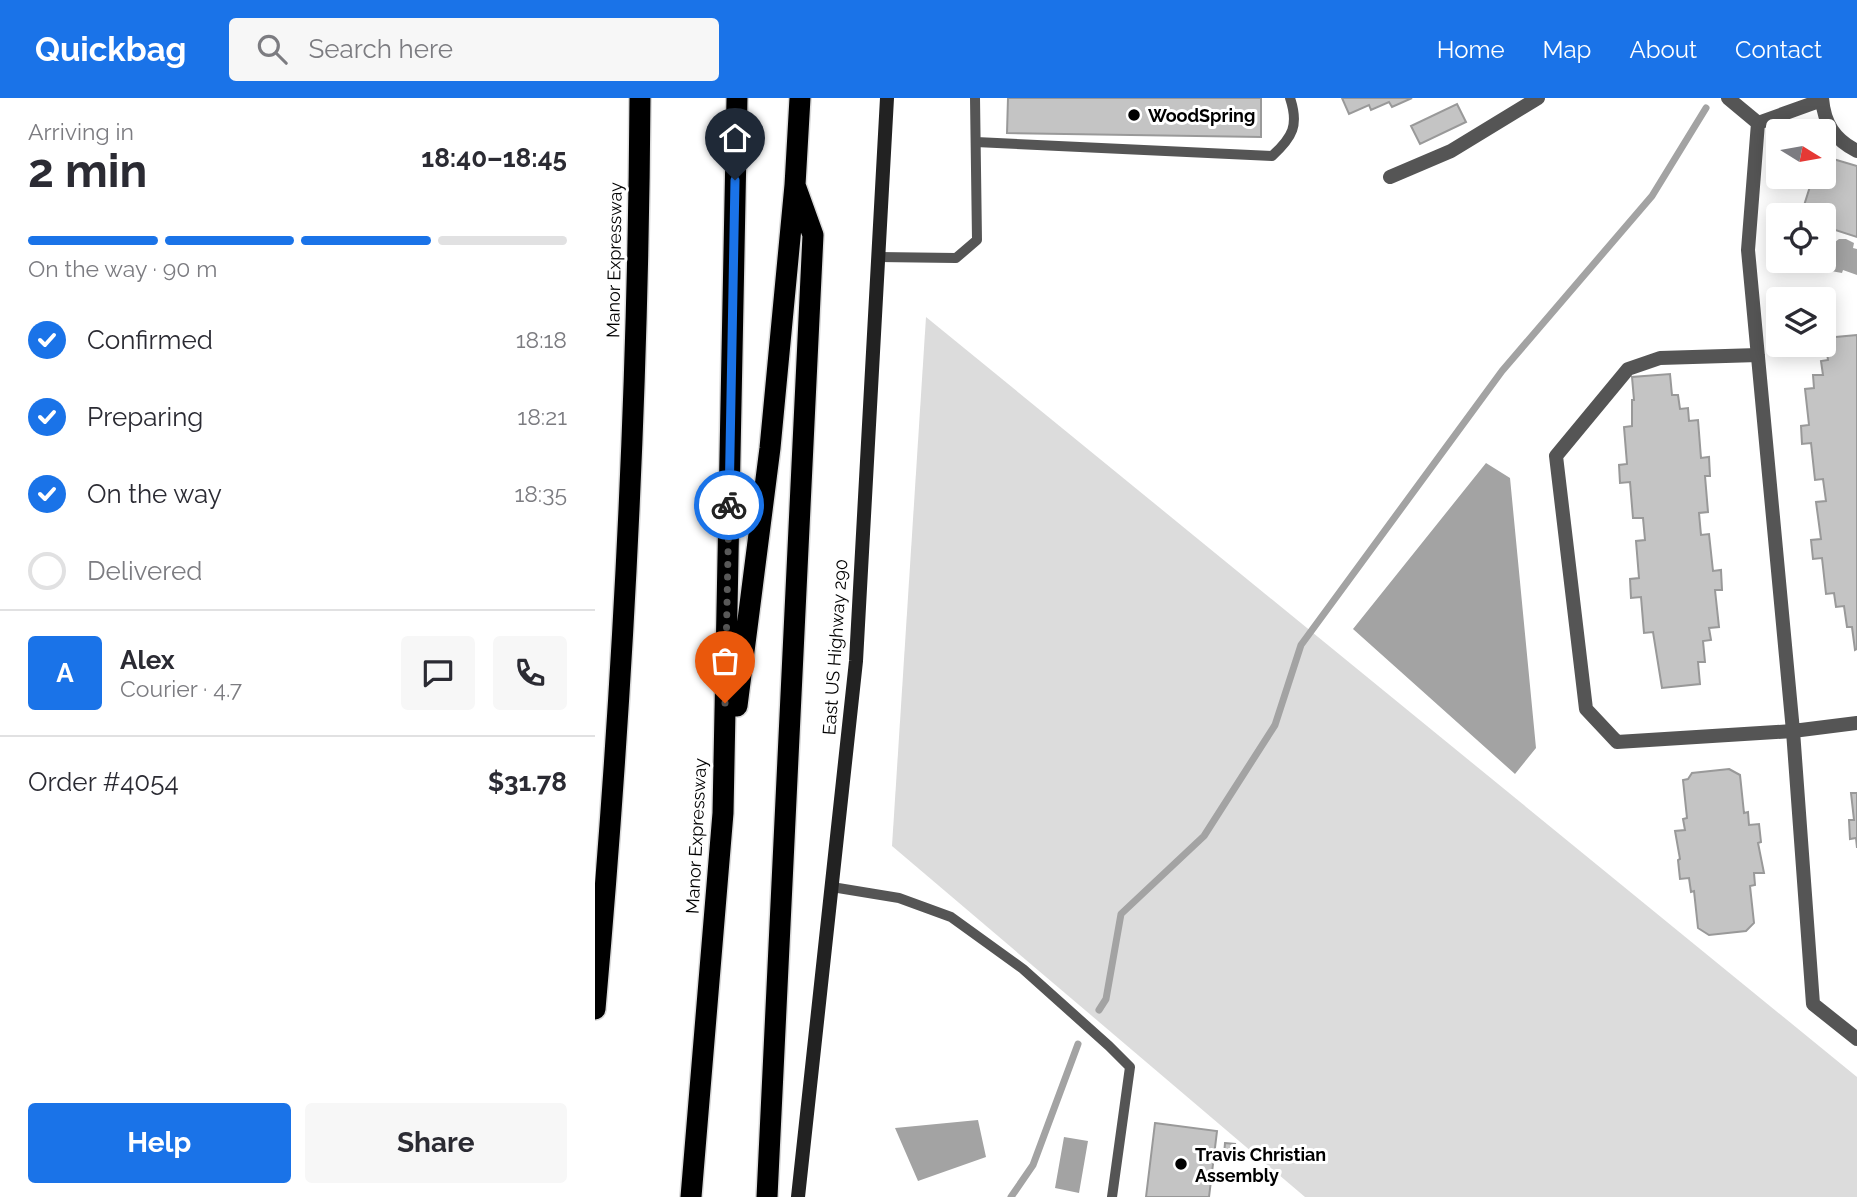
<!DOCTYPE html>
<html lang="en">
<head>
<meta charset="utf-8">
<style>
	:root { --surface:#fff; --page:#f7f7f7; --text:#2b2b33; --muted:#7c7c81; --line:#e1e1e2; --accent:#1a73e8 }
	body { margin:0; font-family:Raleway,sans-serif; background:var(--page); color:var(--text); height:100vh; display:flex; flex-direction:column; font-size:26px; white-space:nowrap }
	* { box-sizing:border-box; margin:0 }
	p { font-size:23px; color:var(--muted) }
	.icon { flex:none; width:38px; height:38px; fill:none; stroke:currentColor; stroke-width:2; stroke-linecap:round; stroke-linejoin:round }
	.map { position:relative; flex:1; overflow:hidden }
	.side { display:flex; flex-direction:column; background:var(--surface); width:595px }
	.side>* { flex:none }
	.needle { width:46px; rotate:101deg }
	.fabs { position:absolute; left:1171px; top:21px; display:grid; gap:14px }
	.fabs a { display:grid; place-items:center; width:70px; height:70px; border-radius:7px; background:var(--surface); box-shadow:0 4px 18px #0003; font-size:35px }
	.pin { position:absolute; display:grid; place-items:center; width:60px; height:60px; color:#fff; margin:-72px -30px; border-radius:50% 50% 50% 0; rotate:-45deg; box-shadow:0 0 7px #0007 }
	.pin .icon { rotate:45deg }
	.courier { position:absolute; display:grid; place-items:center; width:70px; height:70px; margin:-35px; border:5px solid #1a73e8; border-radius:50%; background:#fff; color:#222; box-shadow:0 2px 9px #0007 }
	.headline em { font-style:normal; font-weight:700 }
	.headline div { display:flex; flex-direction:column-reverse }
	.headline { display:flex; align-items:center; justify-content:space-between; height:119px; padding:0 28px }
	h1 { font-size:46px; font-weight:700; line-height:52px }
	.bar { display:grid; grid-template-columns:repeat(4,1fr); gap:10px 7px; align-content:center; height:84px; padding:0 28px }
	.bar i { height:9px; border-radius:5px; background:var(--line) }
	.bar .current { background:var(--accent) }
	.bar p { grid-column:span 4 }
	.line { display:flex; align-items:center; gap:18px; padding:0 28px; border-top:2px solid var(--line) }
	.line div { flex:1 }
	.round { display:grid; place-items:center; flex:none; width:74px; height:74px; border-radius:7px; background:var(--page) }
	ol { padding:0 28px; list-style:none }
	li { display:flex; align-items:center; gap:21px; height:77px }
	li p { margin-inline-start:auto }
	li .icon { padding:7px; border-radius:50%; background:var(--accent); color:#fff; stroke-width:4 }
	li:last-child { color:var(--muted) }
	li i { width:38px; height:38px; border:4px solid var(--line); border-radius:50% }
	.cta { display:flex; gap:14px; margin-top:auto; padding:14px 28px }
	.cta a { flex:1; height:80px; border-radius:7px; background:var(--accent); color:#fff; font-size:28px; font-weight:700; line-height:80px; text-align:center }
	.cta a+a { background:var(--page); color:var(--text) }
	header { display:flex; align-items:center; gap:42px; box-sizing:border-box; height:98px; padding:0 35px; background:var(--accent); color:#fff }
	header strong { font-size:33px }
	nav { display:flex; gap:38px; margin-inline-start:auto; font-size:24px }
	.search { width:490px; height:63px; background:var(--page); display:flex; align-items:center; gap:18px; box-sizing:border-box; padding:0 24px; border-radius:7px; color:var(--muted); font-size:26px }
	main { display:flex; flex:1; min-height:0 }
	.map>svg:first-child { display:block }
	.green { fill:#dcdcdc }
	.water { fill:#a3a3a3 }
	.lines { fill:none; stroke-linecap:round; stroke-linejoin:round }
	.stream { stroke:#a3a3a3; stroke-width:7 }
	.building { fill:#c4c4c4; stroke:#999; stroke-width:2 }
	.motorway-casing { stroke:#dbdbdb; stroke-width:24 }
	.service { stroke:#555; stroke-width:10 }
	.minor { stroke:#555; stroke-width:14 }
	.secondary { stroke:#222; stroke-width:14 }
	.motorway { stroke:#000; stroke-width:21 }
	.done { stroke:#595959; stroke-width:7; stroke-dasharray:0 12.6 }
	.route { stroke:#1a73e8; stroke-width:9 }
	.poi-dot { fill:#000; stroke:#fff; stroke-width:2.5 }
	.labels { text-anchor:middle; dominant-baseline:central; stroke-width:6; stroke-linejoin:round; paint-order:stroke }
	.poi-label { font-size:18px; font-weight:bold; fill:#000; stroke:#fff; text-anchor:start }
	.street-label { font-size:18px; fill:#000; stroke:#fff }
</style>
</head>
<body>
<header>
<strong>Quickbag</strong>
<div class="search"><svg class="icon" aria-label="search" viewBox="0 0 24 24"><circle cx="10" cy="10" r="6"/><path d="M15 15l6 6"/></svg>Search here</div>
<nav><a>Home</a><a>Map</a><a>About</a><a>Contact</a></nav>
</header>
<main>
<section class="side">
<div class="headline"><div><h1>2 min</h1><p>Arriving in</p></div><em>18:40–18:45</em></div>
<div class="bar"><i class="current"></i><i class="current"></i><i class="current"></i><i></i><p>On the way · 90 m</p></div>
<ol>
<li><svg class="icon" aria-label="check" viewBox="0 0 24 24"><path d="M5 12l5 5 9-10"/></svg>Confirmed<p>18:18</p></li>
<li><svg class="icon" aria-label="check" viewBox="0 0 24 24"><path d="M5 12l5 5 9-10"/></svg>Preparing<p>18:21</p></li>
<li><svg class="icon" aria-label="check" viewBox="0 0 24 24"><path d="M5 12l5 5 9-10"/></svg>On the way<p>18:35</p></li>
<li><i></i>Delivered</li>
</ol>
<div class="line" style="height:126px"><b class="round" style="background:var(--accent);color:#fff">A</b><div><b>Alex</b><p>Courier · 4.7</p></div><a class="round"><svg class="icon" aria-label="chat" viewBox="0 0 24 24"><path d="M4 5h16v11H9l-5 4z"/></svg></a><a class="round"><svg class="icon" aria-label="phone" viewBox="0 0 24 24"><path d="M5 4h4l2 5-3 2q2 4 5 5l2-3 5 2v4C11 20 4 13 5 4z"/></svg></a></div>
<div class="line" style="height:91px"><div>Order #4054</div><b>$31.78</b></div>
<div class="cta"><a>Help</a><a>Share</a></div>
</section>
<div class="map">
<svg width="1262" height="1099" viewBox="0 0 1262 1099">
	<rect width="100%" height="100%" fill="#fff"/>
	<path class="green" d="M331,219L1262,979V1099H710L297,748Z"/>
	<path class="water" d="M1229,141L1240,144L1244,141H1251L1259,145L1258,150L1262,151V177L1248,172L1247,175L1236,173L1237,168L1221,164L1228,163Z
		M891,365L915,380L941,650L920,676L758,531Z
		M383,1022L391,1059L323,1083L300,1030Z
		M469,1039L493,1043L484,1095L460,1090Z"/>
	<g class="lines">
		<path class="stream" d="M504,912L511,901L526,816L609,738L680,627L706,547L907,273L1057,98L1111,10
			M416,1099L438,1067L483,946"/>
	</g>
	<path class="building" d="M413,0H666V39L412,35Z
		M747,0H817L797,9L794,4L776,12L774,7L754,16Z
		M862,6L871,24L825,46L816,28Z
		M1228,58L1262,68V139L1228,128V117H1206L1218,79H1228Z
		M1262,237V551L1260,552L1257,529H1252L1249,508L1241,509L1239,495L1231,496L1227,460L1218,461L1216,442L1226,441L1221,404L1231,403L1228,381L1220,382L1216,345L1207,346L1206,328L1214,327L1210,291L1219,290L1218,277H1228L1226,263L1233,262L1230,240Z
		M1075,276L1077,297H1083L1085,311L1093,310L1094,323L1103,322L1106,360L1114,359L1115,378H1110L1113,414L1104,415L1106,437L1114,436L1118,473L1126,472L1127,492H1120L1124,529L1114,530L1116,542L1108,543L1110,564H1103L1105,586L1067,590L1058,534L1049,535L1046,499L1036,500L1035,481L1044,480L1041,443L1050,442L1048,420H1038L1035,384L1025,385L1024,367L1032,366L1029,329L1037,328V302H1039L1037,279Z
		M1134,671L1145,677L1149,715L1153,714L1154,727L1164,726L1166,744L1163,745L1169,775H1159L1160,787L1155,788L1159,825L1151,833L1114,837L1103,830L1099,793L1096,794L1094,780L1085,781L1083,762L1085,761L1080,733L1090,732L1088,721L1092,720L1088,682L1093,681L1097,675Z
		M1256,695H1262V750L1261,740L1255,741L1254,722H1259Z
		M560,1025L622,1033L614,1099H551Z
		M630,1045L640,1046L638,1058L629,1057Z"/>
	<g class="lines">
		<defs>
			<path id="motorway" d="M142,608L175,350L200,87L205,0
				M0,911C27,608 43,304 45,0
				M96,1099L128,715L142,0
				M172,1099L218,137L200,87"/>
		</defs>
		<use href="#motorway" class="motorway-casing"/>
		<path class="service" d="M381,44L677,58C698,39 704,27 695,0
			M283,159L361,160L382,142L380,0
			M237,789L304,800L356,819L428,871L514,948L535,969L517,1099"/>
		<path class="minor" d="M1133,0L1163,25L1153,152L1198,633L1218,906L1262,941
			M1227,0C1229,26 1240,42 1262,53
			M1163,25L1227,2
			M795,79L856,53L943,0
			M1163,257L1065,260L1033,271L961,358L991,611L1022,644L1198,633L1262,625"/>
		<path class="secondary" d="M203,1099L261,563L292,0"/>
		<use href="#motorway" class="motorway"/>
	</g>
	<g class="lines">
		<path class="done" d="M130,605L134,407"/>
		<path class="route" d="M134,407L140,82"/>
	</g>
	<g class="poi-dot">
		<circle cx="539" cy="17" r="7"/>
		<circle cx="586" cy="1066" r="7"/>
	</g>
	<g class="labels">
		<g class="poi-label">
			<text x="553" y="17">WoodSpring</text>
			<text x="600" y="1056">Travis Christian<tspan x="600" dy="21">Assembly</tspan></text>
		</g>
		<g class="street-label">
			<text transform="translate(19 162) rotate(-89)">Manor Expressway</text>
			<text transform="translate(240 549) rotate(-86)">East US Highway 290</text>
			<text transform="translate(101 738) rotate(-87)">Manor Expressway</text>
		</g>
	</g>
</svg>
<div class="fabs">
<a><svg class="needle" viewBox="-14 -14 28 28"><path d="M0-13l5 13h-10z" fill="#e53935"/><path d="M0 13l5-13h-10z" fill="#7c7c81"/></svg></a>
<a><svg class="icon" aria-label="locate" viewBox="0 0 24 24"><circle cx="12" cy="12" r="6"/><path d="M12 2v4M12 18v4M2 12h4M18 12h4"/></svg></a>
<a><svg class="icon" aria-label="layers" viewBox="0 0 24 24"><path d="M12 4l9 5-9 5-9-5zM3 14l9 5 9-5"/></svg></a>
</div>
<div class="pin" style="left:130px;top:605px;background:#ea580c"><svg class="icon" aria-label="bag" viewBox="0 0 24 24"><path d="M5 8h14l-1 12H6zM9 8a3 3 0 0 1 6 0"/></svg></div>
<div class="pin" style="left:140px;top:82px;background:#1f2937"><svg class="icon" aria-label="home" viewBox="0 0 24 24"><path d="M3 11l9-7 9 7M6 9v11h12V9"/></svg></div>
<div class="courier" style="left:134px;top:407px"><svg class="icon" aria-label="bike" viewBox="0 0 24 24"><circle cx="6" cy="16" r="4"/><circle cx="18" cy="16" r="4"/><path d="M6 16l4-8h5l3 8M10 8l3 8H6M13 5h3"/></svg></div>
</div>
</main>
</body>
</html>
